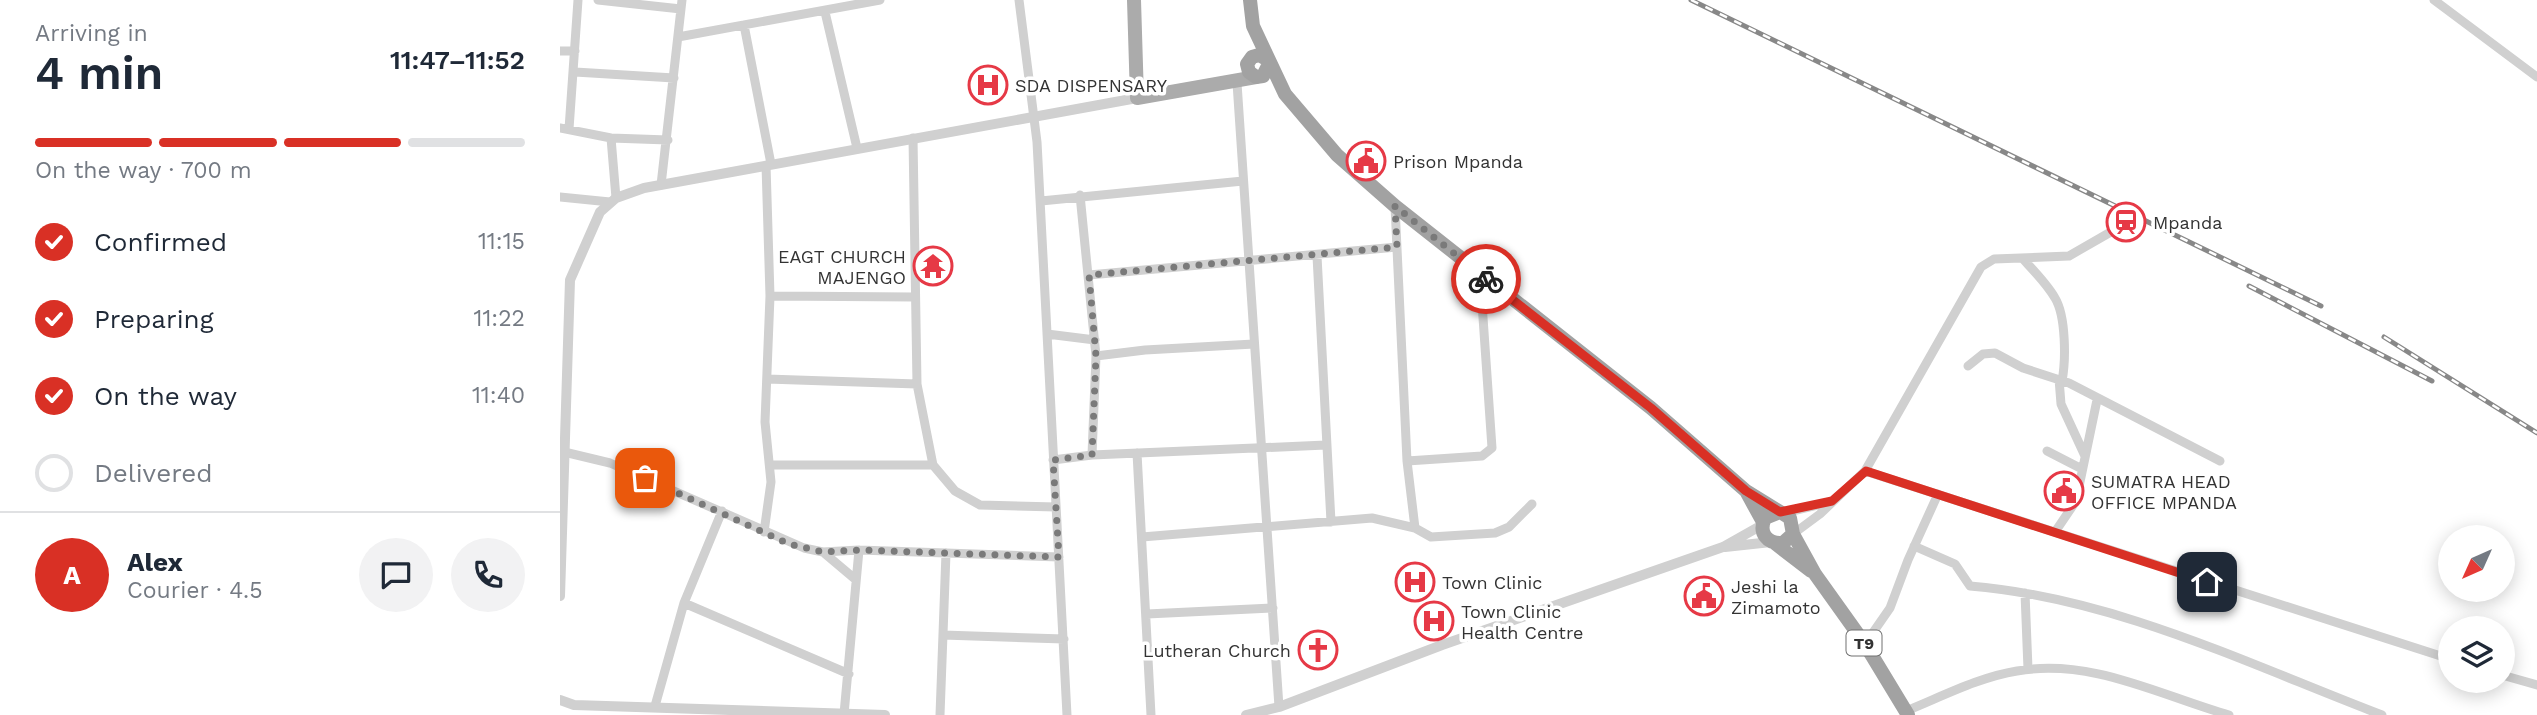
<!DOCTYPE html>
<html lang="en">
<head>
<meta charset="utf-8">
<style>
	:root { --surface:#fff; --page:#f2f2f3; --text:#1f2937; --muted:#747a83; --line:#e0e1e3; --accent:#d93025 }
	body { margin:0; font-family:"Work Sans",sans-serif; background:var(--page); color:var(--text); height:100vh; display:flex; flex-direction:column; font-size:26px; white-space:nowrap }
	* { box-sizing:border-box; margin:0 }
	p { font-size:23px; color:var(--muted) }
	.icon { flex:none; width:38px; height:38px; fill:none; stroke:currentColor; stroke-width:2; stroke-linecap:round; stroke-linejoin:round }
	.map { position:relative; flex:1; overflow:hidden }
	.sheet { display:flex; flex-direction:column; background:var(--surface); width:560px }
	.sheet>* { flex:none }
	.needle { width:46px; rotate:225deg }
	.fabs { position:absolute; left:1878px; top:525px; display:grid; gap:14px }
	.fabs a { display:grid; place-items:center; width:77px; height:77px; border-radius:50%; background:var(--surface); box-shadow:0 4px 18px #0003; font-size:35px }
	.pin { position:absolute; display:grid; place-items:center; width:60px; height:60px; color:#fff; margin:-30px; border-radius:14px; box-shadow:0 4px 10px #0006 }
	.courier { position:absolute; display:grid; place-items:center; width:70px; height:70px; margin:-35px; border:5px solid #d93025; border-radius:50%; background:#fff; color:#222; box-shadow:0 2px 9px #0007 }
	.overview em { font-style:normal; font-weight:600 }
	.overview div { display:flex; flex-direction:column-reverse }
	.overview { display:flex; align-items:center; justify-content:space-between; height:119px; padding:0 35px }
	h1 { font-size:46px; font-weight:600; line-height:52px }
	.bar { display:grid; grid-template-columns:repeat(4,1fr); gap:10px 7px; align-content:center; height:84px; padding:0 35px }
	.bar i { height:9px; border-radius:5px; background:var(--line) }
	.bar .selected { background:var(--accent) }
	.bar p { grid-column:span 4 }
	.line { display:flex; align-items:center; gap:18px; padding:0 35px; border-top:2px solid var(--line) }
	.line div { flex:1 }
	.round { display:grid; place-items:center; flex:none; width:74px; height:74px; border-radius:37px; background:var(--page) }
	ol { padding:0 35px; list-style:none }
	li { display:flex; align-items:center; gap:21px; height:77px }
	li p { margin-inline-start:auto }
	li .icon { padding:7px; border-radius:50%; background:var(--accent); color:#fff; stroke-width:4 }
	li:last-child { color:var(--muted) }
	li i { width:38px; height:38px; border:4px solid var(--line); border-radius:50% }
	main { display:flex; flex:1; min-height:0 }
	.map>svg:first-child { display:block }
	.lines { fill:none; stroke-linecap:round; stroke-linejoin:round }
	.minor { stroke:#d0d0d0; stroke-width:9 }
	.tertiary { stroke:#d0d0d0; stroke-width:10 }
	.primary { stroke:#ababab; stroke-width:14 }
	.trunk { stroke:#a2a2a2; stroke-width:14 }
	.rail-casing { stroke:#888; stroke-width:5 }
	.rail { stroke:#fff; stroke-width:2.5; stroke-dasharray:8; stroke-linecap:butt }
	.done { stroke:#7a7a7a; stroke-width:7; stroke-dasharray:0 12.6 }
	.route { stroke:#d93025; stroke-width:9 }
	.labels { text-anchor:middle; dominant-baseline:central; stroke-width:7; stroke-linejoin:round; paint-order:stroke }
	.shield { fill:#fff; stroke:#707070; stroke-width:2 }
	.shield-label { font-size:16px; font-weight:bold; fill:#333 }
	.poi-label { font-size:18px; fill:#333; stroke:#fff; text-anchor:start }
</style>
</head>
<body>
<main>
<section class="sheet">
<div class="overview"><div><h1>4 min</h1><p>Arriving in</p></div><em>11:47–11:52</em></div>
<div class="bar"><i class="selected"></i><i class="selected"></i><i class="selected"></i><i></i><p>On the way · 700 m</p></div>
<ol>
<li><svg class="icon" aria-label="check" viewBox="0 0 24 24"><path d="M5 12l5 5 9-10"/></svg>Confirmed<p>11:15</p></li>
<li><svg class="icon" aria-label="check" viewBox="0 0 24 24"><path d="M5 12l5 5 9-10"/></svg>Preparing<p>11:22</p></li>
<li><svg class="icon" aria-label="check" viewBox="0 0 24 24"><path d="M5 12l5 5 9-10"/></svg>On the way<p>11:40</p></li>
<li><i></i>Delivered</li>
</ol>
<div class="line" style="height:126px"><b class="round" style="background:var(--accent);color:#fff">A</b><div><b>Alex</b><p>Courier · 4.5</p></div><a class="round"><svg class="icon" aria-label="chat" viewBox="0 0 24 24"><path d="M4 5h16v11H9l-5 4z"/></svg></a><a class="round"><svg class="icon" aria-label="phone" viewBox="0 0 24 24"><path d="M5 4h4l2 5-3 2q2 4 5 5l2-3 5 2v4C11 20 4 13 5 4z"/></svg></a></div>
</section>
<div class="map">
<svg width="1977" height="715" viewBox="0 0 1977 715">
	<rect width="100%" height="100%" fill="#fff"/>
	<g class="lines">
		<path class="minor" d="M38,0L121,9
			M459,0L477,142L507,715
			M1874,0L1977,77
			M265,12L297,148
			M184,25L211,164
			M118,37L320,0
			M0,51H15
			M15,72L114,78
			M677,83L719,707
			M0,128L51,138L108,140
			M9,129L18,0
			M51,138L56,198
			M353,138L357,384L373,465L395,491L420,505L496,507
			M101,185L122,0
			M520,195L536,356L532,455
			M0,197L50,202
			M481,201L683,181
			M835,206L847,461L855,528
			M757,256L771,522
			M1463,259C1474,271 1487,284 1495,298C1506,316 1506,360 1502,381
			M529,275L837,247
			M210,296L354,297
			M487,334L535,340
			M536,356L585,350L694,344
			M1408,366L1423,354L1435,353L1463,368L1509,383L1660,461
			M207,379L357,384
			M1499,379L1501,404L1525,456
			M0,451L50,463L244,548L263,552L299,550L499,557
			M1487,451L1522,469
			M577,453L591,715
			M493,460L532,455L766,445
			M847,461L922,456L932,448L920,274
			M210,465H373
			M1305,471L1890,659
			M1225,513L1270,502
			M204,532L211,482L205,422L210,296L206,165
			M1495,532L1516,501L1537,400
			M1233,534L1260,514L1305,471L1421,267L1434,259L1509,256L1549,233
			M582,537L812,518L855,528L871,537L935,533L949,527L972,504
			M1354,546L1395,564L1410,586C1555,598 1688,664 1822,715
			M263,552L295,579
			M1465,593L1468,669
			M124,603L289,674
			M587,614L713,608
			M383,635L504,639
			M1305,644L1330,608L1348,560L1378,494
			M1942,675L1977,685
			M95,706L124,603L162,511
			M1346,711C1381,697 1419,677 1457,671C1532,658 1599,695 1669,715
			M284,714L299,550
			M380,715L386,553"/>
		<path class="tertiary" d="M1165,547L1211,542
			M0,596L10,280L40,212L56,198L84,188L577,98
			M0,700L14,705L325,715
			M686,715L719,707L882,645L1163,547L1202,525"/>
		<path class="primary" d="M574,0L577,98L696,77"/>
		<path class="trunk" d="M690,0L693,26L725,94L777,155L835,206L1091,408L1186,491L1230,518L1233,534L1255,574L1305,644L1348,715
			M708,60L699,55L692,57L687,64L689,72L696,77L703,76L709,64
			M1186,491L1203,522
			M1220,512L1205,518C1198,533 1207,544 1223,543L1233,534
			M1216,544L1251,571"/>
		<defs>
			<path id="rail" d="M1131,0L1761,306
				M1689,286L1872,381
				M1824,337L1977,433"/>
		</defs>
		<use href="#rail" class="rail-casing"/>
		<use href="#rail" class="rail"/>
	</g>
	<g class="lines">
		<path class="done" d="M85,478L229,544L263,552L299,550L499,557L493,460L532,455L536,356L529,275L837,247L835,206L926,279"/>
		<path class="route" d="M926,279L1091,408L1186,491L1220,512L1272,501L1306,471L1647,582"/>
	</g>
	<defs>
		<symbol id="hospital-ring" viewBox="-11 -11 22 22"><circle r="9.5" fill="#fff" stroke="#e63946" stroke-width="1.5"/><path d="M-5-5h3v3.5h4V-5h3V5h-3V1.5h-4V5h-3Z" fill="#e63946"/></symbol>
		<symbol id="civic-ring" viewBox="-11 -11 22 22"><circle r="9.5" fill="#fff" stroke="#e63946" stroke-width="1.5"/><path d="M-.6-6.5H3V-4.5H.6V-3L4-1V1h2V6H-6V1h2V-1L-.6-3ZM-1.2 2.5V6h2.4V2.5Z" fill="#e63946"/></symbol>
		<symbol id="station-ring" viewBox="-11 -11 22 22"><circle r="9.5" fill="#fff" stroke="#e63946" stroke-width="1.5"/><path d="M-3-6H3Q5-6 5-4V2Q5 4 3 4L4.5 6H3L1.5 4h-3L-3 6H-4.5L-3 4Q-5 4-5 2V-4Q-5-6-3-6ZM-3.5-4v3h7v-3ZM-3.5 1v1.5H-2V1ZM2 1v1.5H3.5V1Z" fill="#e63946"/></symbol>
		<symbol id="temple-ring" viewBox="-11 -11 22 22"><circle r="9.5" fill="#fff" stroke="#e63946" stroke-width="1.5"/><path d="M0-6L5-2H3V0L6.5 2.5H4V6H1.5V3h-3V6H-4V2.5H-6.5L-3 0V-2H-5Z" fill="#e63946"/></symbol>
		<symbol id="church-ring" viewBox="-11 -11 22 22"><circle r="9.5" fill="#fff" stroke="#e63946" stroke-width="1.5"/><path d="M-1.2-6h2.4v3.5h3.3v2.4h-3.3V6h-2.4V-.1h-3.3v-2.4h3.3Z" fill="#e63946"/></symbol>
	</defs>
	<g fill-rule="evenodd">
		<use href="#hospital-ring" x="406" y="63" width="44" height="44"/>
		<use href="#civic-ring" x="784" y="139" width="44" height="44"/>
		<use href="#station-ring" x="1544" y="200" width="44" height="44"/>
		<use href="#temple-ring" x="351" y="244" width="44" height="44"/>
		<use href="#civic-ring" x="1482" y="469" width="44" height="44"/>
		<use href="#hospital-ring" x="833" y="560" width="44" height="44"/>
		<use href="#civic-ring" x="1122" y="574" width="44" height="44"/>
		<use href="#hospital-ring" x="852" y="599" width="44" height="44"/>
		<use href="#church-ring" x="736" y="628" width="44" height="44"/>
	</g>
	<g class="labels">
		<rect class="shield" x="1286.5" y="630.5" width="35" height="25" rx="5"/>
		<g class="shield-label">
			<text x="1304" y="643">T9</text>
		</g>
		<g class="poi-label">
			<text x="455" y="85">SDA DISPENSARY</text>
			<text x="833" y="161">Prison Mpanda</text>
			<text x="1593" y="222">Mpanda</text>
			<text x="346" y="256" text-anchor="end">EAGT CHURCH<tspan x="346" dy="21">MAJENGO</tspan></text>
			<text x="1531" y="481">SUMATRA HEAD<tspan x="1531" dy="21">OFFICE MPANDA</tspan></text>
			<text x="882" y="582">Town Clinic</text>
			<text x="1171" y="586">Jeshi la<tspan x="1171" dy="21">Zimamoto</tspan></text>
			<text x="901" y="611">Town Clinic<tspan x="901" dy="21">Health Centre</tspan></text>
			<text x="731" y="650" text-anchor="end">Lutheran Church</text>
		</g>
	</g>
</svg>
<div class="fabs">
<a><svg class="needle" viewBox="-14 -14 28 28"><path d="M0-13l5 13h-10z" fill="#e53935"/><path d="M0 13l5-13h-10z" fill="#747a83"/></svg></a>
<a><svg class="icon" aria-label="layers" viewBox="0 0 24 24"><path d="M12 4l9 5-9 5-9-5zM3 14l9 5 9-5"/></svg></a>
</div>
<div class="pin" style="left:85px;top:478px;background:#ea580c"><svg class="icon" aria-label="bag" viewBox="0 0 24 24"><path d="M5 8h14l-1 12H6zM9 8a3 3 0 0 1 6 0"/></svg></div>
<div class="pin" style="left:1647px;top:582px;background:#1f2937"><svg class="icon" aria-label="home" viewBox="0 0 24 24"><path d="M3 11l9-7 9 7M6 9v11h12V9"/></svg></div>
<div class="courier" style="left:926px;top:279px"><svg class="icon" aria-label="bike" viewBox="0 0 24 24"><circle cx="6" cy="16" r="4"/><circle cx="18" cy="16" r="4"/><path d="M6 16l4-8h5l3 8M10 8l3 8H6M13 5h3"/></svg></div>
</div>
</main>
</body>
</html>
